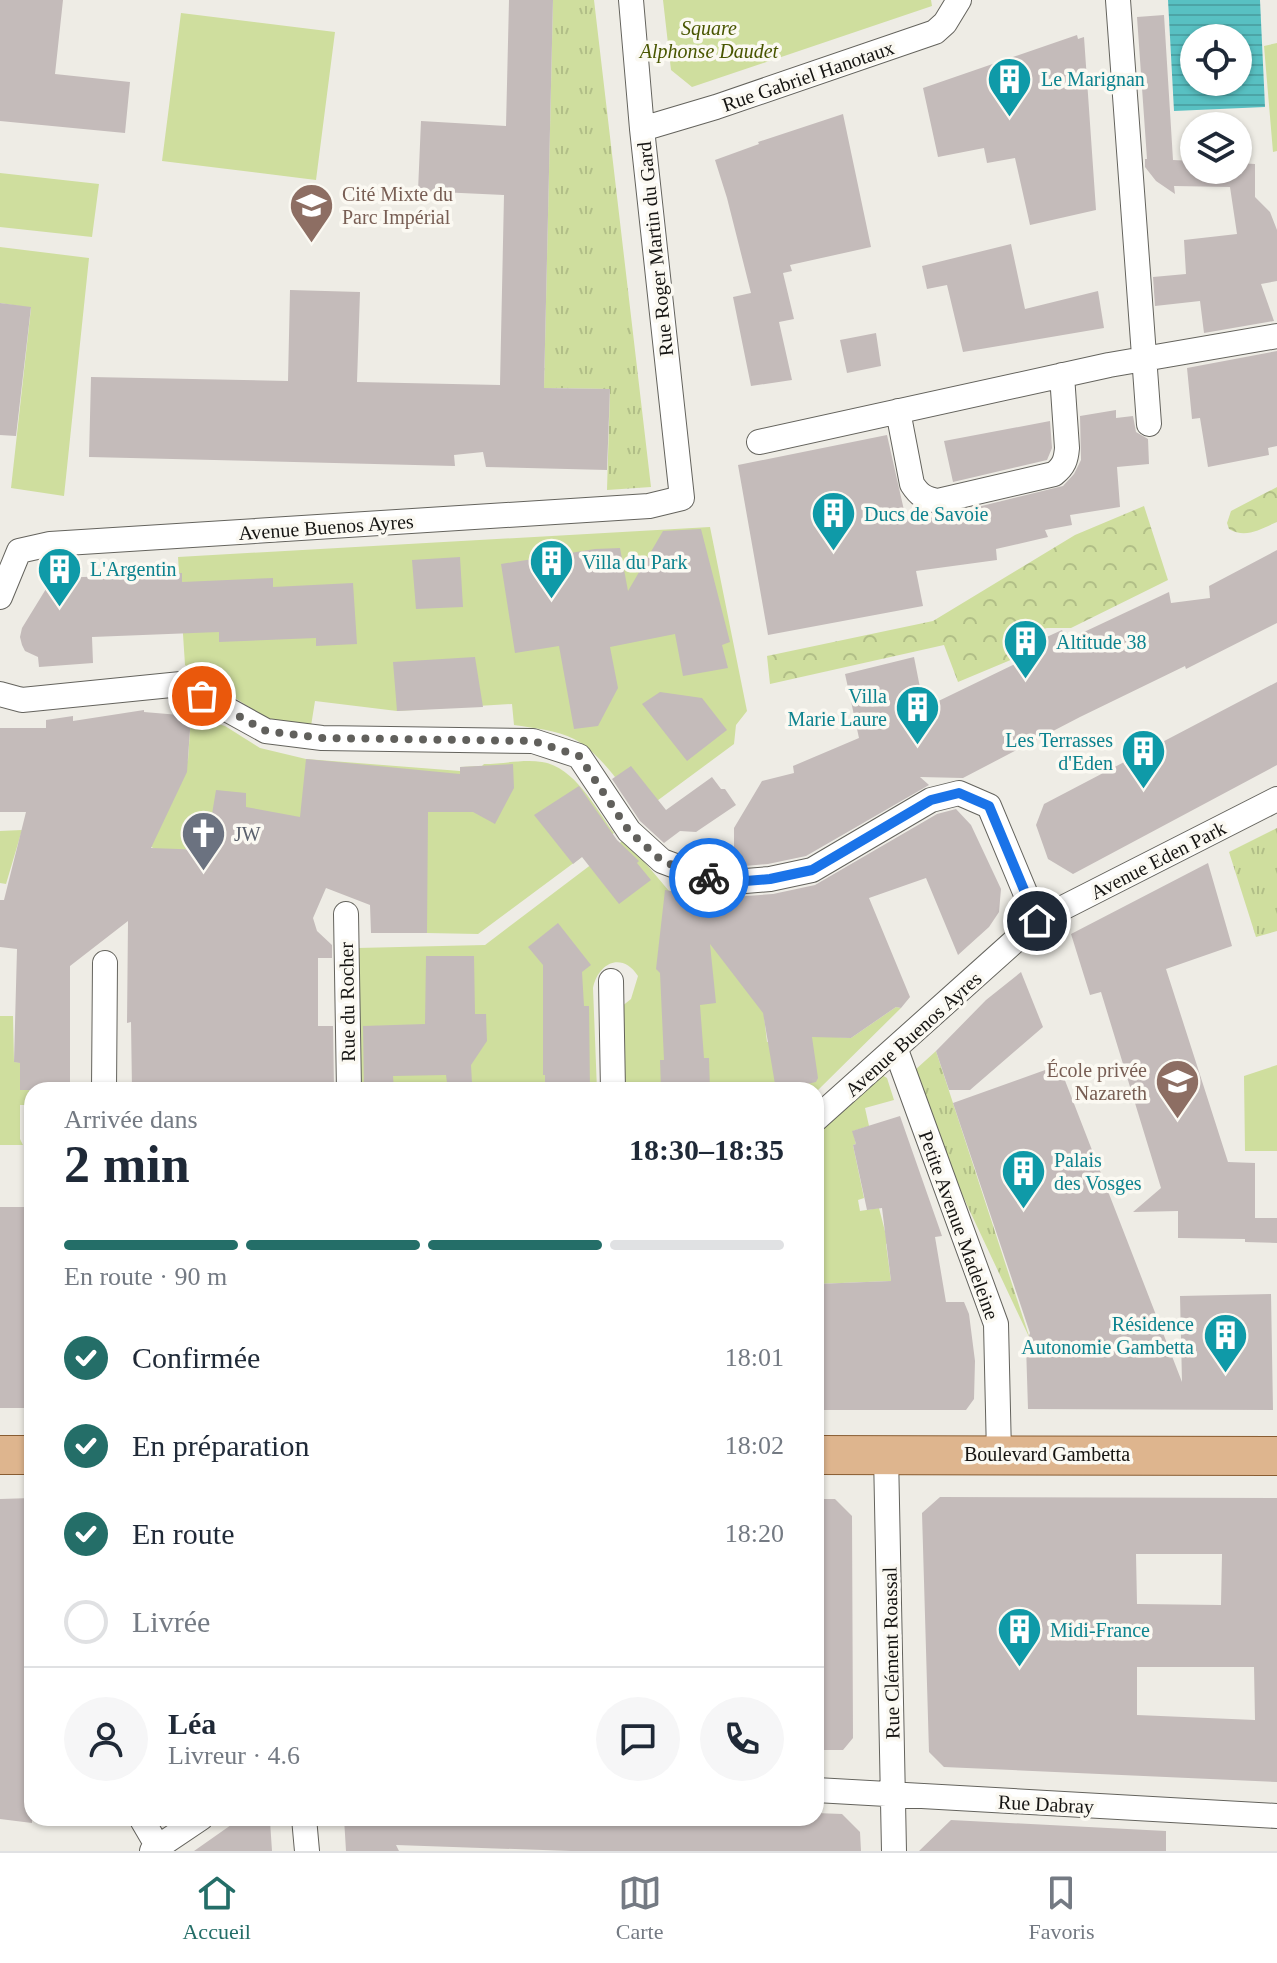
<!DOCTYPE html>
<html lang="fr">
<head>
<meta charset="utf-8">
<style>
	:root { --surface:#fff; --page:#f6f6f7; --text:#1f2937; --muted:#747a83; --line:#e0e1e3; --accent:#246e68 }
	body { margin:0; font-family:Georgia,serif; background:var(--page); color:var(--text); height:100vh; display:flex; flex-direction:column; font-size:30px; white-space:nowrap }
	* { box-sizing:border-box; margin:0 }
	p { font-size:26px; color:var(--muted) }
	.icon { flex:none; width:44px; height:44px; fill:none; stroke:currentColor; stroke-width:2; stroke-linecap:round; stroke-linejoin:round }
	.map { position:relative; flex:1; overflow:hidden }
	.side { position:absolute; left:24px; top:1082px; width:800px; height:744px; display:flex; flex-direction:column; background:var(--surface); border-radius:24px; box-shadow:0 2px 6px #0004 }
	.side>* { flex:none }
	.tools { position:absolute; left:1180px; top:24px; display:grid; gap:16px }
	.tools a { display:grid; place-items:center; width:72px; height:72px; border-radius:50%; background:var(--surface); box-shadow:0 2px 6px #0004; font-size:40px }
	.pin { position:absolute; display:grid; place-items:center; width:68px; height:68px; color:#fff; margin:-34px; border:4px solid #fff; border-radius:50%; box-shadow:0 2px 8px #0007 }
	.courier { position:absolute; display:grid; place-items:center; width:80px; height:80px; margin:-40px; border:6px solid #1a73e8; border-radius:50%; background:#fff; color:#222; box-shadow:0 2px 10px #0007 }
	.headline em { font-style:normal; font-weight:600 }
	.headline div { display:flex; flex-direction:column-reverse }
	.headline { display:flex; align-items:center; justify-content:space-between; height:136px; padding:0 40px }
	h1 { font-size:52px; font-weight:600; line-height:60px }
	.bar { display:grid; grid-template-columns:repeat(4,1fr); gap:12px 8px; align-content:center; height:96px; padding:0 40px }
	.bar i { height:10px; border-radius:6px; background:var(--line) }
	.bar .on { background:var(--accent) }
	.bar p { grid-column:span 4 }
	.line { display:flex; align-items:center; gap:20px; padding:0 40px; border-top:2px solid var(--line) }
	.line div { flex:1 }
	.round { display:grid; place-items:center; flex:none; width:84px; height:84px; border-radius:42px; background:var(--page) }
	ol { padding:0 40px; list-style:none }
	li { display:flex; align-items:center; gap:24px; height:88px }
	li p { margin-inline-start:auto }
	li .icon { padding:8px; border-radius:50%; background:var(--accent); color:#fff; stroke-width:4 }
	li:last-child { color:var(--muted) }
	li i { width:44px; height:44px; border:4px solid var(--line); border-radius:50% }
	.tabs { display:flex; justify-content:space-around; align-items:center; height:112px; border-top:2px solid var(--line); background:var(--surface); font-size:22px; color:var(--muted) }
	.tabs a { display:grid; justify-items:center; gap:4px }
	.tabs .on { color:var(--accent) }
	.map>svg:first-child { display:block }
	.grass { fill:url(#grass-tufts) }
	.forest { fill:url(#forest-crowns) }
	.green { fill:#cfde9e }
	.water { fill:url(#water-rules); fill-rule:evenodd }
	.building { fill:#c4bbba; fill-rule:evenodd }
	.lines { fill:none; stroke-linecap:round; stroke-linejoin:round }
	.minor-casing { stroke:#64635d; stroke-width:26 }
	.primary-casing { stroke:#895d32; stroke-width:40 }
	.minor { stroke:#fff; stroke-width:24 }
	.primary { stroke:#deb58e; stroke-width:38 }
	.done { stroke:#61605c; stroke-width:8; stroke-dasharray:0 14.4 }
	.route { stroke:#1a73e8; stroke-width:10 }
	.labels { text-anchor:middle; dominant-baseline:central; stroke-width:7; stroke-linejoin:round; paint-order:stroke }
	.park-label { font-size:20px; font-style:italic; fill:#495600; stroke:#fbf9f2 }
	.street-label { font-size:20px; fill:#151412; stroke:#fbf9f2 }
	.culture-label { font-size:20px; fill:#0d838f; stroke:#fbf9f2; text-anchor:start }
	.education-label { font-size:20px; fill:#785e54; stroke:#fbf9f2; text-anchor:start }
	.worship-label { font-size:20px; fill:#5b616d; stroke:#fbf9f2; text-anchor:start }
</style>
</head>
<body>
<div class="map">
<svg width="1277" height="1851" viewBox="0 0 1277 1851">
	<defs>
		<pattern id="grass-tufts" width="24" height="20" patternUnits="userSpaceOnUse" patternTransform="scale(2)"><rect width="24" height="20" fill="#cfde9e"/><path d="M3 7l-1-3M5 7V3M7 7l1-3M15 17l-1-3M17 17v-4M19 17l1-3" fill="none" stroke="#b1be87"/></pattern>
		<pattern id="forest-crowns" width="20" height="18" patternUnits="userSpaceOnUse" patternTransform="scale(2)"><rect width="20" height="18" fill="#cfde9e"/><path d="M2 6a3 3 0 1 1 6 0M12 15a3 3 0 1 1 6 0" fill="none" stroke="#b1be87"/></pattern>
		<pattern id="water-rules" width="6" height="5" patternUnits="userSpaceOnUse" patternTransform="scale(2)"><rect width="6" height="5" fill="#58c0c2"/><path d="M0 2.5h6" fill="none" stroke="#4ca4a6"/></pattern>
	</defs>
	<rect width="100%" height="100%" fill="#eeece5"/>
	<path class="grass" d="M553,0H594L651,487L607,490L610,389L544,388Z
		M1277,828V931L1256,937L1229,852Z
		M936,1051L1030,1339L943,1154L915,1070Z"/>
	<path class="forest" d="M1277,487V522C1260,529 1246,539 1229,529L1227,523L1231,511Z
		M1144,506L1168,580L1071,628H1047L1018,636L1013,659L958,682L944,645L770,684L767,656L933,621L1075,535Z"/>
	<path class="green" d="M663,0H931L932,6L692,87L671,70Z
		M181,13L335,32L316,180L162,161Z
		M1277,43V151L1273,152L1264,46Z
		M0,173L99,184L92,237L0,227Z
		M0,247L89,258L64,496L11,488L31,308L0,303Z
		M710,527L747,711L736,725L734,744L642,812C622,788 602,754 574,739C557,730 533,728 514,725L512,704L397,711L315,701L311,726L270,721L185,665L178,557Z
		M191,716L225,726L260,748L306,759L460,771V767L482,766L484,764C502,764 524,759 542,762C575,767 595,808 614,833L478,934L427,933V845L244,830L204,823L186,849L179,854L163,853L120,831L188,760Z
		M22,830L6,884L0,883V831Z
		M625,839L669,891L743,903L761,989L767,1042L807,1035L851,1038L896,1007L901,1008L816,1092V1090H621V1007L631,999L638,976C622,951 598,963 593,988L597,1090H359L357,948L485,945Z
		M0,1016H13L14,1062L30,1063L29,1105H20V1139L23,1145H0Z
		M1277,1065V1151H1245L1244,1076Z
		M880,1074L887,1078L894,1100L865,1108L869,1126L853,1131L856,1144L853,1145L864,1198L858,1200L860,1211L879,1208L888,1243L886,1244L891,1281L816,1284V1135Z"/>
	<path class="water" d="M1168,0H1260L1265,107L1174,111ZM1194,38H1238V82H1194Z"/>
	<path class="building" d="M0,0H63L55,74L130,82L125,133L0,121Z
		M509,0H553L544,388L610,389L607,470L486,467L483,452L454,455L455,466L89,457L91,377L288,381L290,290L360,292L357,382L500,385L504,195L418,191L421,121L506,126Z
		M1164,15L1173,160L1194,161V170H1238V163L1255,164V197L1270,212L1277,230V281L1261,284L1274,321L1204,333L1200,301L1155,306L1153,277L1186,274L1184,240L1237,234L1230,187L1174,186L1175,194L1156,181L1145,167V159H1147L1137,17Z
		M1077,35L1078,39L1084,37L1096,210L1030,225L1015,158L987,163L984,148L938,157L923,88Z
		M843,114L871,247L790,265L792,271L783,273L794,319L779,322L792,380L751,386L733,297L751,293L727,198L715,160L759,144L758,142Z
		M1011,244L1025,309L1098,291L1104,328L963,352L947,285L927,289L922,266Z
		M0,303L31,307L16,436L0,435Z
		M876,333L881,366L847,373L840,340Z
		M1277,351V446L1268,448L1269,455L1208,467L1200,418L1192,419L1187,368Z
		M1116,410V418L1133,416L1136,432L1148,439L1149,464L1117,467L1120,507L1070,515L1072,525L1045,530L1048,537L996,549L997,560L916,571L923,606L768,635L738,465L887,435L906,519L941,516L1063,486L1074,474L1081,460L1080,416Z
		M1050,421L1052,448L1047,460L953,482L944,441Z
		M701,529L730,642L722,645L728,668L683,676L675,634L610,647L618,688L598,726L574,729L559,646L515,653L501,564L595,549L620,548L628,591L663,531Z
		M1277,550V623L1186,669L1185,666L1080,717L963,778L920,777L929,785L806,856L768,864L734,867V828L762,781L794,773L793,766L859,738L845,674L914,657L924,708L1044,650L1040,640L1062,630L1067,640L1169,592L1171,603L1210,598L1209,586Z
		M460,557L463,607L416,609L412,560Z
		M182,573V582L273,578V587L353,583L357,644L316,646V638L219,642V632L92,637L93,663L39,667L38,657L25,651L22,645L20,637L22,628L49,584L59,578Z
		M475,657L483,707L397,711L393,662Z
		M1277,682V765L1073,874L1048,859L1036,825L1044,804Z
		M660,692L702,698L727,730L687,761L642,704Z
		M144,710V712L191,716L187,772L151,848L206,850L216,790L246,793V807L300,817L306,759L460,774V767L513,764L514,788L495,824L473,812H428L427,933H371L370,905L326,888L313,918L317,931L332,945V958H318V1026H333L334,1089L132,1090L131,1022L127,1023L128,921L70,966V1090H20V1063L14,1062L17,949L0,947V900H4L26,812H0V728H46V720L73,716V721Z
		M631,766L666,810L712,777L721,789H725L736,805L696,832L680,831L664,843L640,821L612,779Z
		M579,786L617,840L639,861L637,863L651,880L619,904L582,857L573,864L534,815Z
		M956,809L971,825L1001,889L999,912L989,927L958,955L926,878L869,898L910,997L901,1008L896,1007L851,1038L812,1037L818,1078L816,1082L807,1084L808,1090H776L763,1013L710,944L716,1003L700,1005L704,1058H709L710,1090H661L660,1060H664L660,973L656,969L665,890L733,902V897L773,894L815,885L937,814Z
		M1208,863L1232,946L1166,969L1228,1162L1255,1163V1218H1277V1243L1245,1242V1239L1178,1238V1211L1133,1212L1161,1188L1101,992L1090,995L1071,934Z
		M558,923L591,965L582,972L584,1006H589L590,1090H545V1075H543V965L528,947Z
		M426,956H474L475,1014H486L487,1041L471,1065L472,1083H447L446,1075L393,1076L394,1089H364L363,1026L425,1024Z
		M1021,972L1043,1027L970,1090H949L936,1051L986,1000Z
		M1059,1065L1182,1382L1180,1296L1271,1294L1273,1410L1028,1409L1026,1345L1030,1333L953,1103Z
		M900,1116L942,1236L935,1237L946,1302H964L969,1314L975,1361L974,1399L966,1410H816V1284L891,1281L882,1208L867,1210L853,1145L856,1144L852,1131Z
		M0,1207H32V1408H0Z
		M940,1497L1277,1498V1782L944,1767L929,1752L922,1513ZM1136,1554H1222L1221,1605L1137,1604ZM1137,1667H1254L1255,1720L1137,1715Z
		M32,1498V1823L0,1819V1499Z
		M816,1499H835L852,1516L853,1738L843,1750H816Z
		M816,1813L842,1814L860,1832L861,1851H571L396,1845L399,1851H346L344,1818H816Z
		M241,1818H260L270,1821L272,1851H194Z
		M951,1820L1166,1831V1851H919Z"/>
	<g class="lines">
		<defs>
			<path id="minor" d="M1118,0L1149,424
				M642,129L716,107L935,32L945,23L959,0
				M898,411L912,484C919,495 925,499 938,501L1054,474C1064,466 1066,460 1067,448L1062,375
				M759,442L1109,365L1277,336
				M0,597L19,551L50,544L649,506L682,498L642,129L631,0
				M0,694L22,700L181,684L266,731L322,738L533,741L579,756L629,831L662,861L721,883L770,879L812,870L931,800L959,793L989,806L1037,921L816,1119
				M346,914L349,1090
				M1037,921L1277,799
				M611,981L613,1090
				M896,1050L996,1324L999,1454
				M104,1090L105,963
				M886,1454L894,1851
				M816,1790L1277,1816
				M141,1818L158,1847
				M304,1818L307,1851
				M152,1851L201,1818"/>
			<path id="primary" d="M0,1455H32
				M816,1455L1277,1456"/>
		</defs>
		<use href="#minor" class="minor-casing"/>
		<use href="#primary" class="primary-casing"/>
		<use href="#minor" class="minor"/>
		<use href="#primary" class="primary"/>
	</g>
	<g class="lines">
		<path class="done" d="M202,696L266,731L322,738L533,741L579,756L629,831L662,861L709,878"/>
		<path class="route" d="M709,878L721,883L770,879L812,870L931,800L959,793L989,806L1037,921"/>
	</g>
	<defs>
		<symbol id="building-pin" viewBox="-11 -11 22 30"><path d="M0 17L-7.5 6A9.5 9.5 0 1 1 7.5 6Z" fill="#0f9aa8" stroke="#fbf9f2"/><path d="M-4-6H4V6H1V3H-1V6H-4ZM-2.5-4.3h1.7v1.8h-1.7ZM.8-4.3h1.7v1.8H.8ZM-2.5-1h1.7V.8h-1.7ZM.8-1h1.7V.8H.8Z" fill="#fff"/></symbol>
		<symbol id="school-pin" viewBox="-11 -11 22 30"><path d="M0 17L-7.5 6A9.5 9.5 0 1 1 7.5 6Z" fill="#8d6e63" stroke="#fbf9f2"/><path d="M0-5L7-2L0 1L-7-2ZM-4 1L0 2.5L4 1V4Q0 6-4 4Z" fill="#fff"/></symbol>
		<symbol id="church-pin" viewBox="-11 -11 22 30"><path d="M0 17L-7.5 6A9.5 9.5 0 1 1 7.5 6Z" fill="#6b7280" stroke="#fbf9f2"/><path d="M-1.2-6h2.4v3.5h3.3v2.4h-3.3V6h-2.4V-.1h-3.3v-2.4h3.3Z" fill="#fff"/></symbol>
	</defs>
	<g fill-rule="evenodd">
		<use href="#building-pin" x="984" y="54" width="51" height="69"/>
		<use href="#school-pin" x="286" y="180" width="51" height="69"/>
		<use href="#building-pin" x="808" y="488" width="51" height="69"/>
		<use href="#building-pin" x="526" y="536" width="51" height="69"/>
		<use href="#building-pin" x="34" y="544" width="51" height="69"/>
		<use href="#building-pin" x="1000" y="616" width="51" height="69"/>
		<use href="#building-pin" x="892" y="682" width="51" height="69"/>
		<use href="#building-pin" x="1118" y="726" width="51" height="69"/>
		<use href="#church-pin" x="178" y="808" width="51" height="69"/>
		<use href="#school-pin" x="1152" y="1056" width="51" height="69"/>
		<use href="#building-pin" x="998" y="1146" width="51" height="69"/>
		<use href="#building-pin" x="1200" y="1310" width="51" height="69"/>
		<use href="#building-pin" x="994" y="1604" width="51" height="69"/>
	</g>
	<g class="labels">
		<g class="park-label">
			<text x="709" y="28">Square<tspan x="709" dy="23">Alphonse Daudet</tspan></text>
		</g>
		<g class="street-label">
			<text transform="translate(808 76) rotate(-19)">Rue Gabriel Hanotaux</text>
			<text transform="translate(655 249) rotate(-96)">Rue Roger Martin du Gard</text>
			<text transform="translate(326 527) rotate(-4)">Avenue Buenos Ayres</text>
			<text transform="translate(1158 860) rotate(-27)">Avenue Eden Park</text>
			<text transform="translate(347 1002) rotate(-91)">Rue du Rocher</text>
			<text transform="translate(913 1034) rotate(-42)">Avenue Buenos Ayres</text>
			<text transform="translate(959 1225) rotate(70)">Petite Avenue Madeleine</text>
			<text x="1047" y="1454">Boulevard Gambetta</text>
			<text transform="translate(891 1653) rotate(-91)">Rue Clément Roassal</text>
			<text transform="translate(1046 1804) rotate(3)">Rue Dabray</text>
		</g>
		<g class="culture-label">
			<text x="1041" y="79">Le Marignan</text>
			<text x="864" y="514">Ducs de Savoie</text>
			<text x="582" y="562">Villa du Park</text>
			<text x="90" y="569">L'Argentin</text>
			<text x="1056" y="642">Altitude 38</text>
			<text x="887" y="696" text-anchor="end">Villa<tspan x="887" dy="23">Marie Laure</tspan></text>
			<text x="1113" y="740" text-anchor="end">Les Terrasses<tspan x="1113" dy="23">d'Eden</tspan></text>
			<text x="1054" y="1160">Palais<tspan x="1054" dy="23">des Vosges</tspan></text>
			<text x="1194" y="1324" text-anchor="end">Résidence<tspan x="1194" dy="23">Autonomie Gambetta</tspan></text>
			<text x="1050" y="1630">Midi-France</text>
		</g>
		<g class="education-label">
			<text x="342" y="194">Cité Mixte du<tspan x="342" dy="23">Parc Impérial</tspan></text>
			<text x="1147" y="1070" text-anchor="end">École privée<tspan x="1147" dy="23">Nazareth</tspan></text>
		</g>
		<g class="worship-label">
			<text x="234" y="834">JW</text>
		</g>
	</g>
</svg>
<div class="tools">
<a><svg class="icon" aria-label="locate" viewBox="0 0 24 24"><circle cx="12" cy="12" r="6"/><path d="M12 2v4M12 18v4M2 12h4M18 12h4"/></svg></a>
<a><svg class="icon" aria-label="layers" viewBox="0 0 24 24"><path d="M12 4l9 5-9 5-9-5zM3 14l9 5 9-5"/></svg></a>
</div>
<div class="pin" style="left:202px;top:696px;background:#ea580c"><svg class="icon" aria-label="bag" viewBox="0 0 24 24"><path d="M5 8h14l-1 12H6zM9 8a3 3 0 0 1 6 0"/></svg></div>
<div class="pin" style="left:1037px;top:921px;background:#1f2937"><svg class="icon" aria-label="home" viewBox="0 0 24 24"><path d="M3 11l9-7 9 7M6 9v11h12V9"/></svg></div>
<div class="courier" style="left:709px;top:878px"><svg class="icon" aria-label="bike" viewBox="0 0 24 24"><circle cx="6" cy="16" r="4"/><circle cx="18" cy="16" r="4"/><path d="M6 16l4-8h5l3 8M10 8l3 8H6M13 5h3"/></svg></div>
<section class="side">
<div class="headline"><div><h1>2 min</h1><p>Arrivée dans</p></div><em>18:30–18:35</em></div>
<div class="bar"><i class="on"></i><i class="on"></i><i class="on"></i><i></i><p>En route · 90 m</p></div>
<ol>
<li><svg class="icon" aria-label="check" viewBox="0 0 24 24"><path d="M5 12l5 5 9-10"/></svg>Confirmée<p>18:01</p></li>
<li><svg class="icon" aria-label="check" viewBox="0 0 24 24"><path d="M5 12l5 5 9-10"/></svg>En préparation<p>18:02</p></li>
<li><svg class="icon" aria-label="check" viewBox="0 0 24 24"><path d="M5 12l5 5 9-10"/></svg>En route<p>18:20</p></li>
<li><i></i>Livrée</li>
</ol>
<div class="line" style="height:144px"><a class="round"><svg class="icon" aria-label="person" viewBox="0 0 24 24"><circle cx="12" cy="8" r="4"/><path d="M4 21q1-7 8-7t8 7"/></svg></a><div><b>Léa</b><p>Livreur · 4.6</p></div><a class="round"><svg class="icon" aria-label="chat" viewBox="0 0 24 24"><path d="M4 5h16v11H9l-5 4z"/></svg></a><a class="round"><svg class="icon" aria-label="phone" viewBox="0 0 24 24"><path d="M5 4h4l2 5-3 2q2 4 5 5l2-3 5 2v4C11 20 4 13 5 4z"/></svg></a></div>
</section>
</div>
<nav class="tabs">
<a class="on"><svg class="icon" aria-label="home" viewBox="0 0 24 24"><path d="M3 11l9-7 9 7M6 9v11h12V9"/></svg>Accueil</a>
<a><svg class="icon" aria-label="map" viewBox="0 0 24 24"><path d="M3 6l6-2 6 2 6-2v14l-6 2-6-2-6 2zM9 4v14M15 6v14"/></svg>Carte</a>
<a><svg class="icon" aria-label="saved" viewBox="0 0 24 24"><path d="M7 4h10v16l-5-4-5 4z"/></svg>Favoris</a>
</nav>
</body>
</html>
